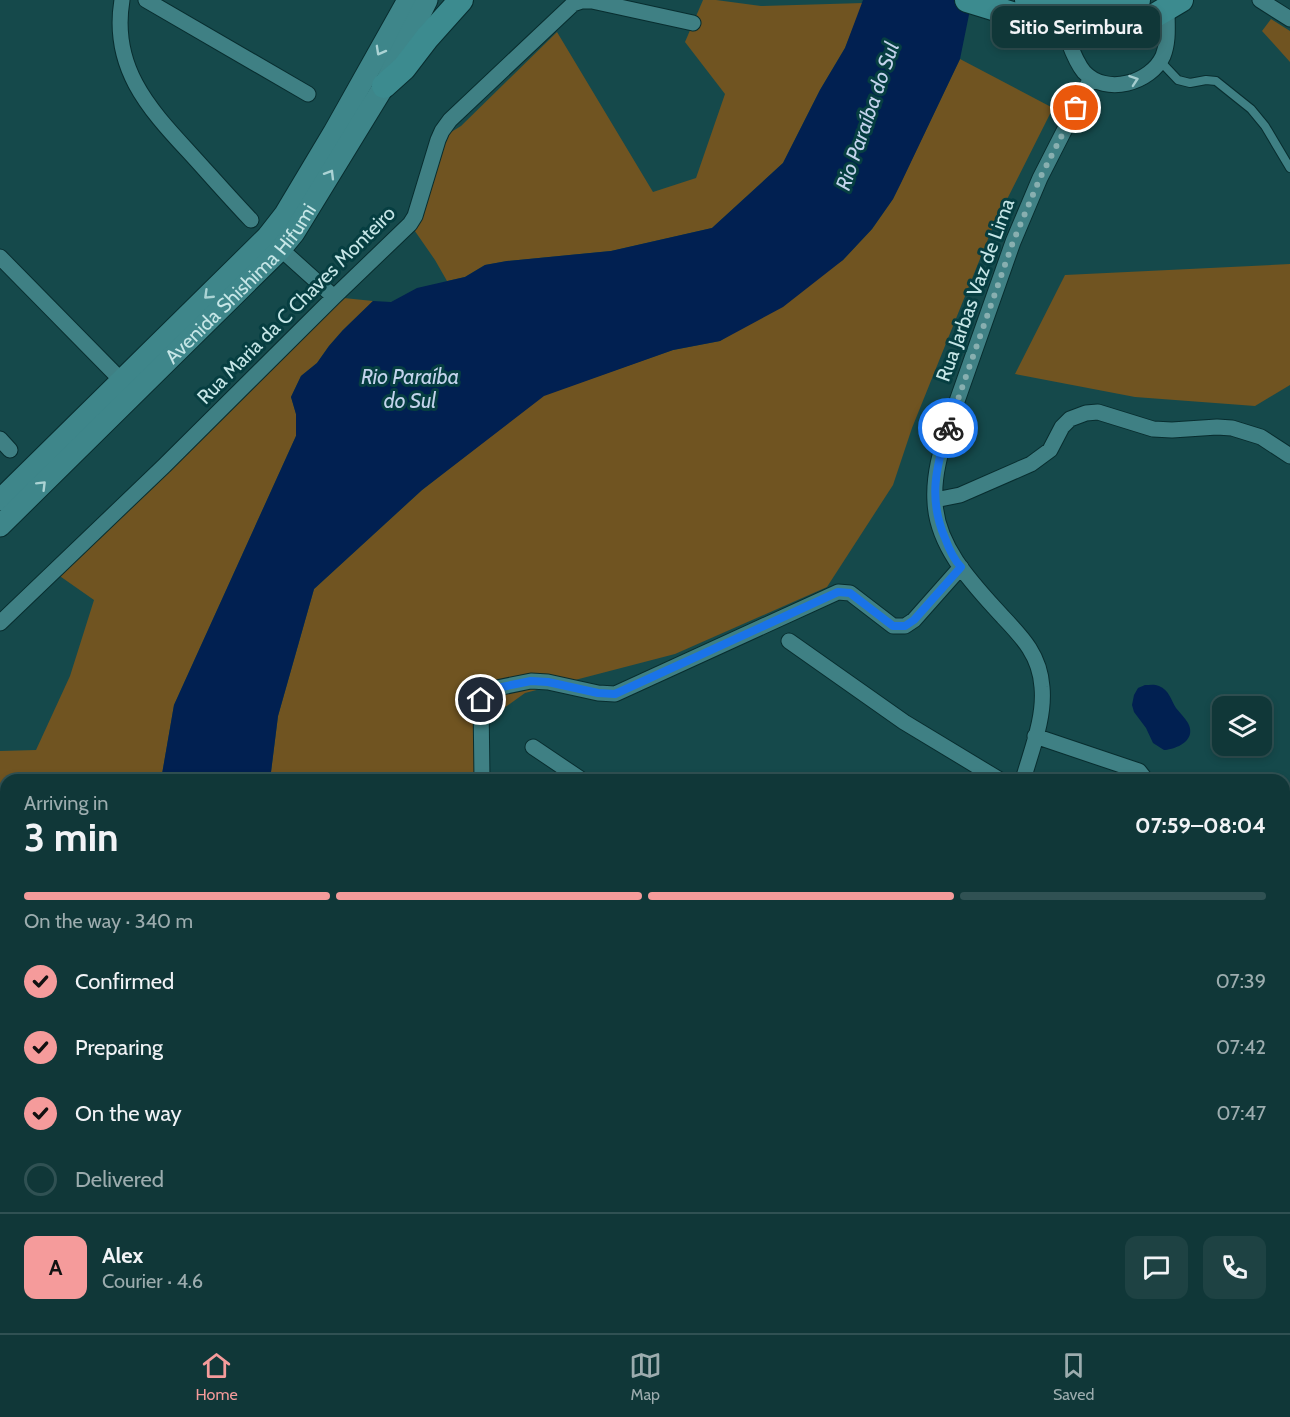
<!DOCTYPE html>
<html lang="en">
<head>
<meta charset="utf-8">
<style>
	:root { --surface:#103738; --page:#1e4243; --text:#f1f3f6; --muted:#9cacae; --line:#305153; --accent:#f59b9b }
	body { margin:0; font-family:Cabin,sans-serif; background:var(--page); color:var(--text); height:100vh; display:flex; flex-direction:column; font-size:22px; white-space:nowrap }
	* { box-sizing:border-box; margin:0 }
	p { font-size:20px; color:var(--muted) }
	.icon { flex:none; width:33px; height:33px; fill:none; stroke:currentColor; stroke-width:2; stroke-linecap:round; stroke-linejoin:round }
	.map { position:relative; flex:1; overflow:hidden }
	.sheet { position:absolute; left:0px; top:774px; width:1290px; height:560px; display:flex; flex-direction:column; background:var(--surface); border-radius:18px 18px 0 0; box-shadow:0 3px 9px #0003,0 0 0 2px var(--line) }
	.sheet>* { flex:none }
	.buttons { position:absolute; left:1212px; top:696px; display:grid; gap:12px }
	.buttons a { display:grid; place-items:center; width:60px; height:60px; border-radius:12px; background:var(--surface); box-shadow:0 3px 9px #0003,0 0 0 2px var(--line); font-size:30px }
	.pin { position:absolute; display:grid; place-items:center; width:51px; height:51px; color:#fff; margin:-26px; border:3px solid #fff; border-radius:50%; box-shadow:0 2px 6px #0007 }
	.courier { position:absolute; display:grid; place-items:center; width:60px; height:60px; margin:-30px; border:4px solid #1a73e8; border-radius:50%; background:#fff; color:#222; box-shadow:0 2px 8px #0007 }
	.bubble { position:absolute; height:42px; border-radius:12px; background:var(--surface); box-shadow:0 3px 9px #0003,0 0 0 2px var(--line); font-size:20px; font-weight:800; line-height:42px; text-align:center }
	.headline em { font-style:normal; font-weight:800 }
	.headline div { display:flex; flex-direction:column-reverse }
	.headline { display:flex; align-items:center; justify-content:space-between; height:102px; padding:0 24px }
	h1 { font-size:39px; font-weight:800; line-height:45px }
	.bar { display:grid; grid-template-columns:repeat(4,1fr); gap:9px 6px; align-content:center; height:72px; padding:0 24px }
	.bar i { height:8px; border-radius:4px; background:var(--line) }
	.bar .active { background:var(--accent) }
	.bar p { grid-column:span 4 }
	.line { display:flex; align-items:center; gap:15px; padding:0 24px; border-top:2px solid var(--line) }
	.line div { flex:1 }
	.round { display:grid; place-items:center; flex:none; width:63px; height:63px; border-radius:12px; background:var(--page) }
	ol { padding:0 24px; list-style:none }
	li { display:flex; align-items:center; gap:18px; height:66px }
	li p { margin-inline-start:auto }
	li .icon { padding:6px; border-radius:50%; background:var(--accent); color:#111; stroke-width:4 }
	li:last-child { color:var(--muted) }
	li i { width:33px; height:33px; border:3px solid var(--line); border-radius:50% }
	.menu { display:flex; justify-content:space-around; align-items:center; height:84px; border-top:2px solid var(--line); background:var(--surface); font-size:16px; color:var(--muted) }
	.menu a { display:grid; justify-items:center; gap:3px }
	.menu .active { color:var(--accent) }
	.map>svg:first-child { display:block }
	.green { fill:#705421 }
	.water { fill:#012051 }
	.lines { fill:none; stroke-linecap:round; stroke-linejoin:round }
	.lane-casing { stroke:#082d2f; stroke-width:10 }
	.street-casing { stroke:#082d2f; stroke-width:17 }
	.secondary-casing { stroke:#082d2f; stroke-width:23 }
	.primary-casing { stroke:#082d2f; stroke-width:26 }
	.lane { stroke:#3f8084; stroke-width:8 }
	.street { stroke:#3f8084; stroke-width:15 }
	.secondary { stroke:#3e868a; stroke-width:21 }
	.primary { stroke:#3c8b8f; stroke-width:24 }
	.oneway { stroke:#abd3d4 }
	.oneway2 { stroke:#a4ccce }
	.done { stroke:#88afb0; stroke-width:6; stroke-dasharray:0 10.8 }
	.route { stroke:#1a73e8; stroke-width:8 }
	.labels { text-anchor:middle; dominant-baseline:central; stroke-width:6; stroke-linejoin:round; paint-order:stroke }
	.street-label { font-size:20px; fill:#c6e6e7; stroke:#063e41 }
	.water-label { font-size:21px; font-style:italic; fill:#c3d3ec; stroke:#063e41 }
</style>
</head>
<body>
<div class="map">
<svg width="1290" height="1333" viewBox="0 0 1290 1333">
	<rect width="100%" height="100%" fill="#15494b"/>
	<path class="green" d="M703,0H716L761,6L863,3L845,48L820,90L783,163L712,228L611,251L507,261L485,265L465,277L447,281L435,260L410,224L438,140L461,126L557,32L653,192L696,178L725,94L685,42Z
		M1271,19L1290,31V62L1262,31Z
		M960,59L1053,108L992,229L912,428L893,485L827,587L675,654L525,693L479,726L478,780H270L278,716L314,589L422,490L544,395L673,350L720,341L843,260L872,229L893,199Z
		M1290,264V385L1255,406L1135,397L1015,374L1065,275Z
		M334,297L373,301L343,330L329,346L317,363L301,376L291,397L296,414V436L174,705L161,780H6V872L0,869V751L36,750L70,676L94,600L54,572Z
		M1290,936V1333H1031L1033,1328H1284V937Z
		M6,993V1133L0,1139V1000Z
		M6,1284V1328H301L296,1333H0V1288Z"/>
	<path class="water" d="M863,0H972L960,59L901,183L893,199L872,229L843,260L783,307L720,341L673,350L544,396L422,490L314,589L278,716L270,780H161L174,705L296,436V414L291,397L301,376L317,363L329,346L343,330L373,301L391,302L417,288L465,277L485,265L507,261L611,251L712,228L783,163L820,90L845,48Z
		M1145,685C1149,685 1155,684 1159,686C1169,690 1171,700 1176,708C1180,713 1185,718 1188,723C1197,740 1177,749 1164,750L1153,743L1146,728L1134,712L1132,705L1134,695L1138,688Z
		M6,1133V1284L0,1288V1139Z"/>
	<g class="lines">
		<defs>
			<path id="lane" d="M1160,61L1178,80L1190,83L1206,80L1216,81L1251,109L1265,126L1290,168"/>
			<path id="street" d="M122,0C111,66 147,107 189,152C210,175 230,198 251,220
				M146,0L308,94
				M1260,0L1290,19
				M1064,30C1070,44 1074,60 1084,72C1106,96 1151,83 1163,56C1169,41 1167,25 1167,10
				M274,243L334,297
				M0,257L121,380
				M0,439L10,450
				M935,500L960,495L1031,464L1050,450L1062,427L1070,419L1086,413L1098,412L1153,429L1172,430L1217,427L1232,428L1261,437L1290,456
				M0,623L164,466L334,297L410,224L415,216L438,140L442,131L450,120L573,4L582,1H592L693,23
				M789,641L904,722L1000,780
				M1035,736L1139,771L1146,780
				M533,747L582,780
				M482,780L481,700L487,690L531,681L548,682L598,693L615,694L838,592L850,593L893,626H905L914,620L961,567
				M1023,780C1031,751 1045,718 1042,687C1040,656 1023,638 1003,617C974,585 937,548 935,502C933,474 942,447 950,421L1013,242L1040,178L1091,78
				M1284,901L1290,900
				M582,1328L590,1333
				M311,1333L315,1328
				M839,1333L841,1328
				M969,1333L971,1328
				M999,1333L1000,1328"/>
			<g id="secondary">
				<path d="M0,500L267,237L285,214L334,132L408,0"/>
				<path id="s1" d="M0,526L280,250L294,233L384,86L427,0"/>
			</g>
			<path id="primary" d="M967,0L1064,30L1087,32L1120,29L1136,25L1149,19L1181,0
				M1027,0C1063,10 1102,11 1138,0
				M384,86L404,68L427,38L461,0"/>
		</defs>
		<use href="#lane" class="lane-casing"/>
		<use href="#street" class="street-casing"/>
		<use href="#secondary" class="secondary-casing"/>
		<use href="#primary" class="primary-casing"/>
		<use href="#lane" class="lane"/>
		<use href="#street" class="street"/>
		<use href="#secondary" class="secondary"/>
		<use href="#primary" class="primary"/>
	</g>
	<defs><path id="oneway-chevron" d="M-2-3.5L2.5 0L-2 3.5" fill="none" stroke-width="1.6" stroke-linecap="round" stroke-linejoin="round" transform="scale(1.5)"/></defs>
	<g class="oneway">
		<use href="#oneway-chevron" transform="translate(380 51) rotate(119)"/>
		<use href="#oneway-chevron" transform="translate(330 174) rotate(-59)"/>
		<use href="#oneway-chevron" transform="translate(208 295) rotate(136)"/>
		<use href="#oneway-chevron" transform="translate(42 485) rotate(-45)"/>
	</g>
	<use class="oneway2" href="#oneway-chevron" transform="translate(1134 80) rotate(-19)"/>
	<g class="lines">
		<path class="done" d="M948,428L1013,242L1040,178L1076,108"/>
		<path class="route" d="M481,700L487,690L531,681L548,682L598,693L615,694L838,592L850,593L893,626H905L914,620L961,567C953,559 949,549 945,538C928,499 936,467 948,428"/>
	</g>
	<g class="labels">
		<g class="street-label">
			<text stroke="none"><textPath href="#s1" startOffset="342">Avenida Shishima Hifumi</textPath></text>
			<text transform="translate(975 290) rotate(-70)">Rua Jarbas Vaz de Lima</text>
			<text transform="translate(296 305) rotate(-45)">Rua Maria da C Chaves Monteiro</text>
		</g>
		<g class="water-label">
			<text transform="translate(867 116) rotate(-71)">Rio Paraíba do Sul</text>
			<text x="410" y="376">Rio Paraíba<tspan x="410" dy="24">do Sul</tspan></text>
		</g>
	</g>
</svg>
<div class="buttons">
<a><svg class="icon" aria-label="layers" viewBox="0 0 24 24"><path d="M12 4l9 5-9 5-9-5zM3 14l9 5 9-5"/></svg></a>
</div>
<div class="pin" style="left:1076px;top:108px;background:#ea580c"><svg class="icon" aria-label="bag" viewBox="0 0 24 24"><path d="M5 8h14l-1 12H6zM9 8a3 3 0 0 1 6 0"/></svg></div>
<div class="pin" style="left:481px;top:700px;background:#1f2937"><svg class="icon" aria-label="home" viewBox="0 0 24 24"><path d="M3 11l9-7 9 7M6 9v11h12V9"/></svg></div>
<div class="courier" style="left:948px;top:428px"><svg class="icon" aria-label="bike" viewBox="0 0 24 24"><circle cx="6" cy="16" r="4"/><circle cx="18" cy="16" r="4"/><path d="M6 16l4-8h5l3 8M10 8l3 8H6M13 5h3"/></svg></div>
<div class="bubble" style="left:992px;top:6px;width:168px">Sitio Serimbura</div>
<section class="sheet">
<div class="headline"><div><h1>3 min</h1><p>Arriving in</p></div><em>07:59–08:04</em></div>
<div class="bar"><i class="active"></i><i class="active"></i><i class="active"></i><i></i><p>On the way · 340 m</p></div>
<ol>
<li><svg class="icon" aria-label="check" viewBox="0 0 24 24"><path d="M5 12l5 5 9-10"/></svg>Confirmed<p>07:39</p></li>
<li><svg class="icon" aria-label="check" viewBox="0 0 24 24"><path d="M5 12l5 5 9-10"/></svg>Preparing<p>07:42</p></li>
<li><svg class="icon" aria-label="check" viewBox="0 0 24 24"><path d="M5 12l5 5 9-10"/></svg>On the way<p>07:47</p></li>
<li><i></i>Delivered</li>
</ol>
<div class="line" style="height:108px"><b class="round" style="background:var(--accent);color:#111">A</b><div><b>Alex</b><p>Courier · 4.6</p></div><a class="round"><svg class="icon" aria-label="chat" viewBox="0 0 24 24"><path d="M4 5h16v11H9l-5 4z"/></svg></a><a class="round"><svg class="icon" aria-label="phone" viewBox="0 0 24 24"><path d="M5 4h4l2 5-3 2q2 4 5 5l2-3 5 2v4C11 20 4 13 5 4z"/></svg></a></div>
</section>
</div>
<nav class="menu">
<a class="active"><svg class="icon" aria-label="home" viewBox="0 0 24 24"><path d="M3 11l9-7 9 7M6 9v11h12V9"/></svg>Home</a>
<a><svg class="icon" aria-label="map" viewBox="0 0 24 24"><path d="M3 6l6-2 6 2 6-2v14l-6 2-6-2-6 2zM9 4v14M15 6v14"/></svg>Map</a>
<a><svg class="icon" aria-label="saved" viewBox="0 0 24 24"><path d="M7 4h10v16l-5-4-5 4z"/></svg>Saved</a>
</nav>
</body>
</html>
